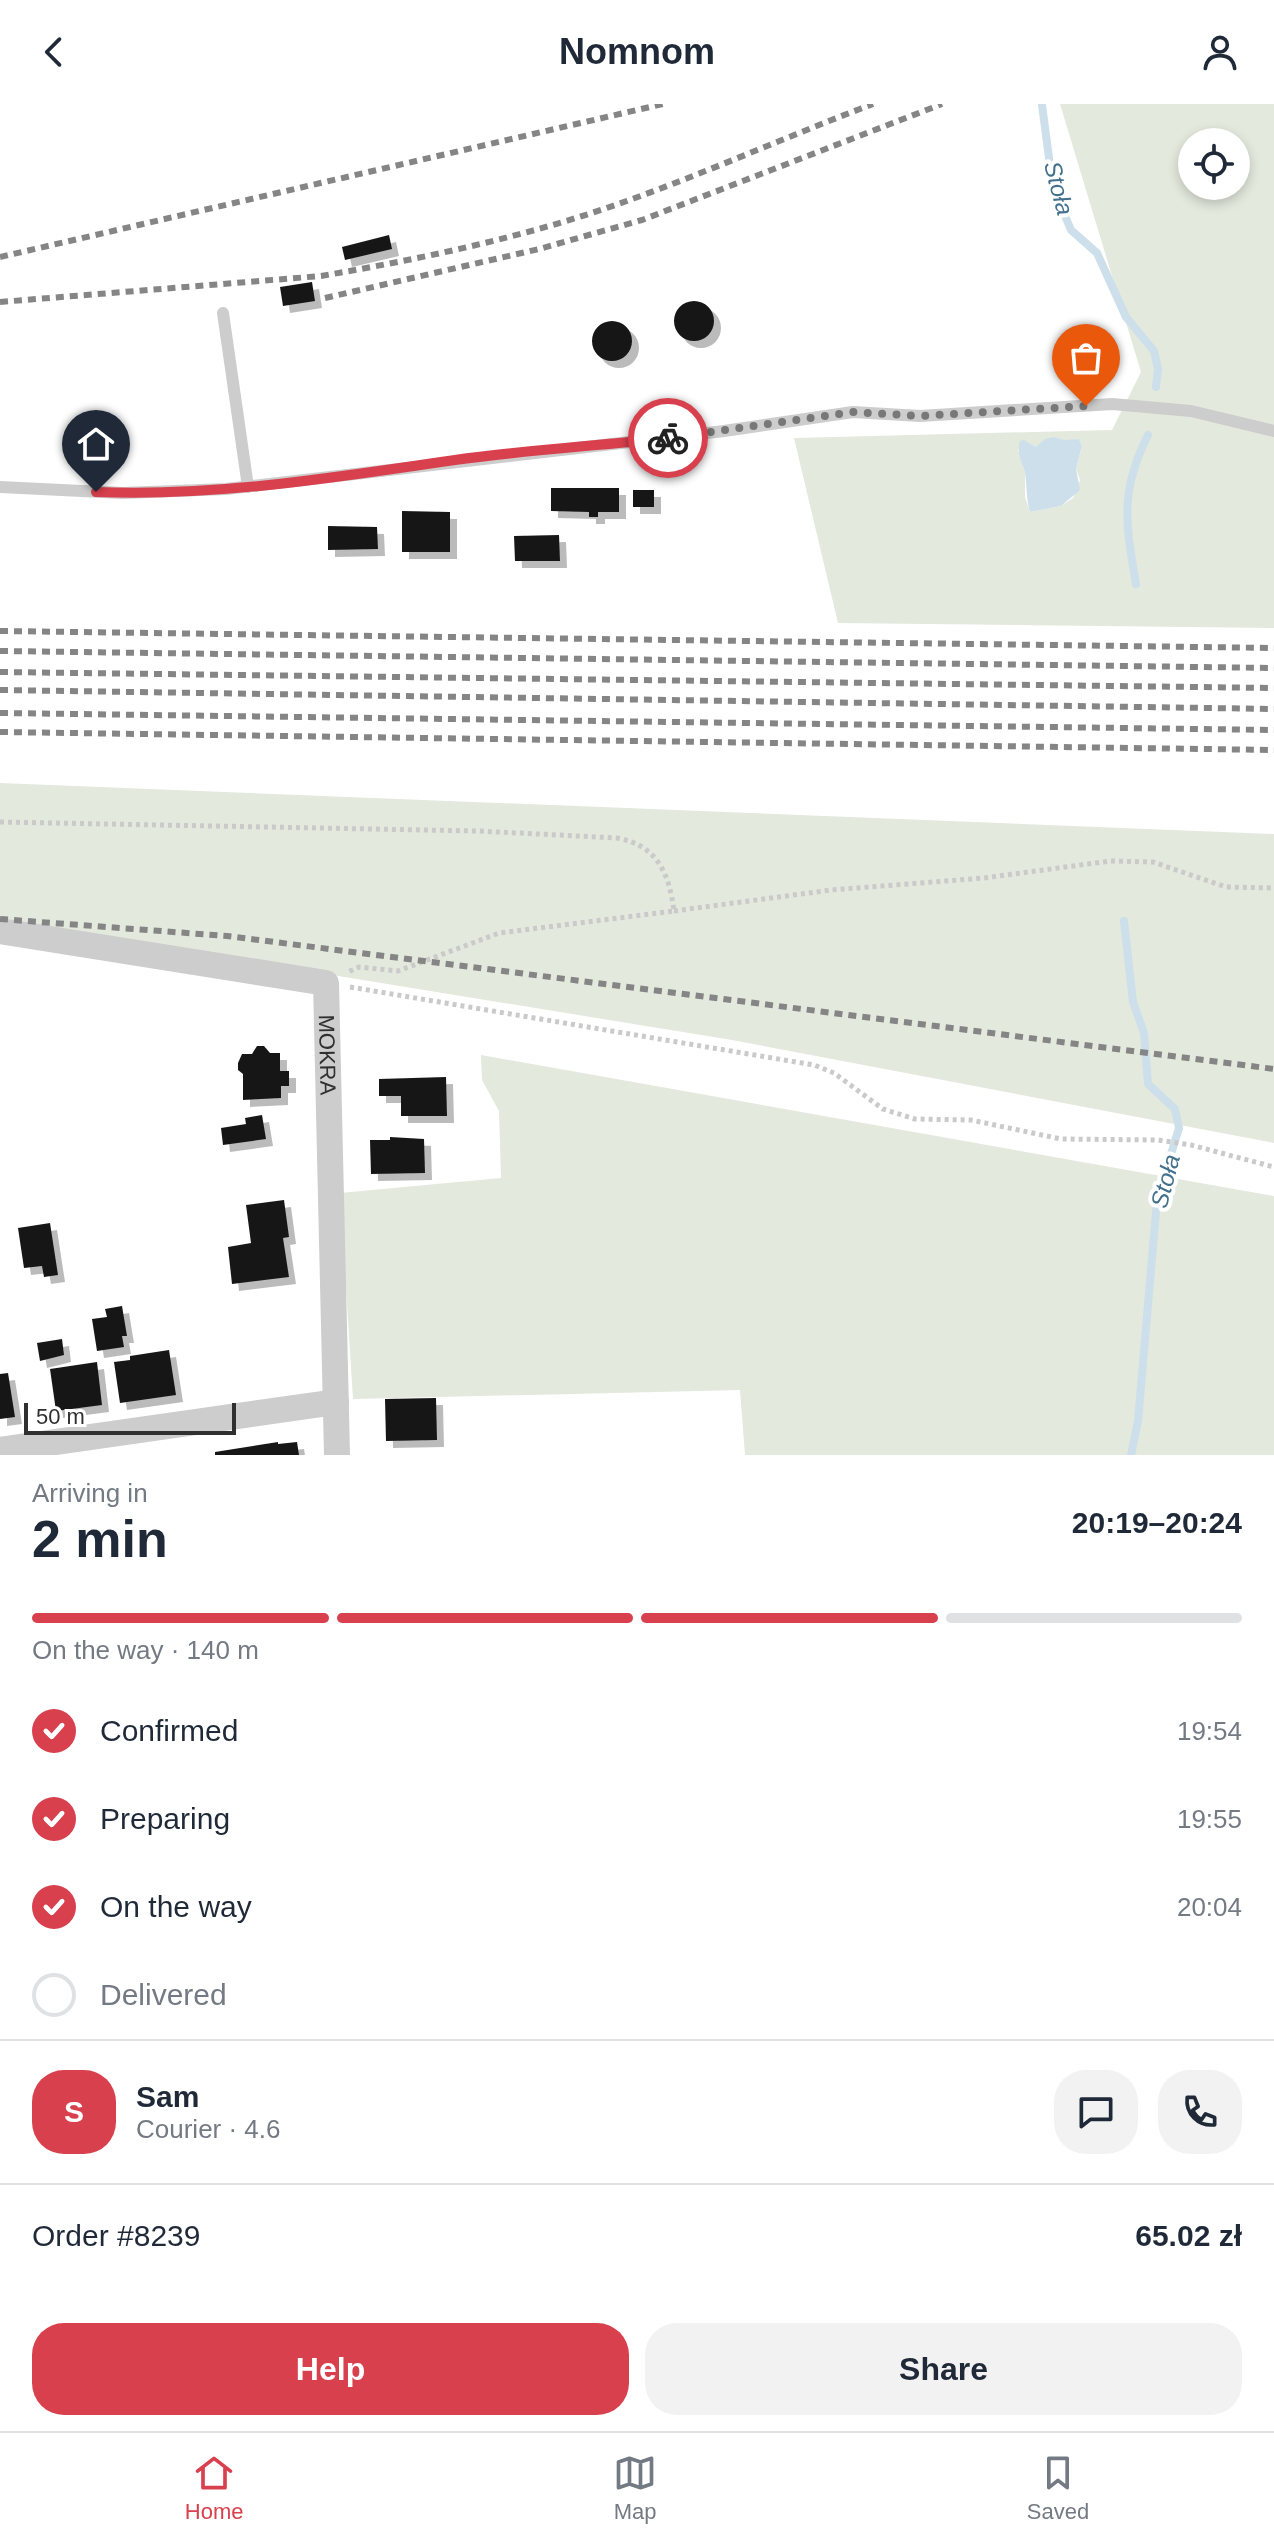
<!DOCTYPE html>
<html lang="en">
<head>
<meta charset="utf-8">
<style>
	:root { --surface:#fff; --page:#f2f2f3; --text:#1f2937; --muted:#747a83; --line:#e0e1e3; --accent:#d9404d }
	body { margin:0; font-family:Helvetica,sans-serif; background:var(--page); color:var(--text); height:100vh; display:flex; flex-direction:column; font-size:30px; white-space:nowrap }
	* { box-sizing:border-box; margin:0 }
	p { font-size:26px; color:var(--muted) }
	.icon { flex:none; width:44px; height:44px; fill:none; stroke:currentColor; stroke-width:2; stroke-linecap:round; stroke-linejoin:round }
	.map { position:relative; height:1351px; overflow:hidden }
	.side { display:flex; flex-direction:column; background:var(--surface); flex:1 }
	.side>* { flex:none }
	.buttons { position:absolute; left:1178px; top:24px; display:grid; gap:16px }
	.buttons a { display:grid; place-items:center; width:72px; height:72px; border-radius:50%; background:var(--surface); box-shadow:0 4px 12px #0003; font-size:40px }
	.scale { position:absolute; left:24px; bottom:20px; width:212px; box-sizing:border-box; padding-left:8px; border:4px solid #303030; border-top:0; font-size:22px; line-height:28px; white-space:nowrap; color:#303030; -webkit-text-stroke:6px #fff; paint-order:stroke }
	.pin { position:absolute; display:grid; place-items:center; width:68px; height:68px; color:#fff; margin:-82px -34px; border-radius:50% 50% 50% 0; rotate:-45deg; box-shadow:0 0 8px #0007 }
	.pin .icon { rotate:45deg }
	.courier { position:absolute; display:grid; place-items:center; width:80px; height:80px; margin:-40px; border:6px solid #d9404d; border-radius:50%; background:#fff; color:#222; box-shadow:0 2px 10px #0007 }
	.overview em { font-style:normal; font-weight:700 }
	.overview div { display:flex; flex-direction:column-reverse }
	.overview { display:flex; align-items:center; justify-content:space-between; height:136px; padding:0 32px }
	h1 { font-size:52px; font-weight:700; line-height:60px }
	.bar { display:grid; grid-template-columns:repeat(4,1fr); gap:12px 8px; align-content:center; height:96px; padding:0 32px }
	.bar i { height:10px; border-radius:6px; background:var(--line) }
	.bar .selected { background:var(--accent) }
	.bar p { grid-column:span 4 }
	.line { display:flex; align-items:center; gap:20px; padding:0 32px; border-top:2px solid var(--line) }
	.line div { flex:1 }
	.round { display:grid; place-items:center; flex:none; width:84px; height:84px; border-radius:32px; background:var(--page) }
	ol { padding:0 32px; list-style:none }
	li { display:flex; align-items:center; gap:24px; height:88px }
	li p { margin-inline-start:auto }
	li .icon { padding:8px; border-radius:50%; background:var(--accent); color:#fff; stroke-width:4 }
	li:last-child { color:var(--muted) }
	li i { width:44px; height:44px; border:4px solid var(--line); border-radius:50% }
	.cta { display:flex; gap:16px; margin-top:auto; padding:16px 32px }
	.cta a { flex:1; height:92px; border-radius:32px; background:var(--accent); color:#fff; font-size:32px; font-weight:700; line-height:92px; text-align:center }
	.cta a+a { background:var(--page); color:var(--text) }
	header { display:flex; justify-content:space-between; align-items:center; height:104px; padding:0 32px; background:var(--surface); font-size:36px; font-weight:700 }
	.tabs { display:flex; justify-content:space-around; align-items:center; height:112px; border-top:2px solid var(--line); background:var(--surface); font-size:22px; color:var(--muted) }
	.tabs a { display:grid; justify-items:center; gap:4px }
	.tabs .selected { color:var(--accent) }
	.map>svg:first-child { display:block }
	.green { fill:#e3e9dd; fill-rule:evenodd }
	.water { fill:#cddfea }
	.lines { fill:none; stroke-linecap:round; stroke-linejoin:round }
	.stream { stroke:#cddfea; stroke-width:8 }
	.building { fill:#171717; filter:url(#shadow) }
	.path { stroke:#cacaca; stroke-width:5; stroke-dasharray:4 4; stroke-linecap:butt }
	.lane { stroke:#cdcdcd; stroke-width:12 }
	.street { stroke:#cdcdcd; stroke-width:26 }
	.rail { stroke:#858585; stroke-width:6; stroke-dasharray:8 6; stroke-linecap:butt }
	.done { stroke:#787878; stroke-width:8; stroke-dasharray:0 14.4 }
	.route { stroke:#d9404d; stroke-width:10 }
	.labels { text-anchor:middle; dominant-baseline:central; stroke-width:8; stroke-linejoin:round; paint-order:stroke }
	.street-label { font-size:22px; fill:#303030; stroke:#fff }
	.water-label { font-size:24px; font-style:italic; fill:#43718d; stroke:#fff }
</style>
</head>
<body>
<header><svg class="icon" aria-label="back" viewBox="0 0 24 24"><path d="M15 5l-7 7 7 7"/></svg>Nomnom<svg class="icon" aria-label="person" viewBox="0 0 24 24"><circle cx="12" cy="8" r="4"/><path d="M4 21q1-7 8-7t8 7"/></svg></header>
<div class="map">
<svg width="1274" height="1351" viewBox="0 0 1274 1351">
	<defs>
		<filter id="shadow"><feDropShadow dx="7" dy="7" stdDeviation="0" flood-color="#0004"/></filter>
	</defs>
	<rect width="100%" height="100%" fill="#fff"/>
	<path class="green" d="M1060,0H1274V524L838,519L794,334L1112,326L1141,268ZM1192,38H1236V82H1192ZM1054,333L1064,337L1079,335L1082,342L1076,365L1080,376L1073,394L1061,402L1030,408L1025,393V369L1018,346L1024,337L1036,343Z
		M0,679L1274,730V1039L732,936L0,817Z
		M481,951L1274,1092V1351H745L740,1286L353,1295L340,1089L501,1074L499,1007L482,976Z"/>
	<path class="water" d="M1054,333L1064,336L1079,335L1082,342L1076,365L1080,386L1061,402L1030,408C1026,394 1027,382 1025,369C1022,356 1016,351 1020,337L1024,336L1036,343L1045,335Z"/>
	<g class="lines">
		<path class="stream" d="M1042,1L1053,84L1071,126L1097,149L1126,213L1154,247L1158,265L1156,283
			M1136,480C1126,420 1119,389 1148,331
			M1124,817L1133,898L1144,929L1148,980L1175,1005L1179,1024L1157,1096L1138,1317L1131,1351"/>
	</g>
	<path class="building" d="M389,131L392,145L345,156L342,143Z
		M312,178L315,197L283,202L280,183Z
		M674 217a20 20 0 1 1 40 0a20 20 0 1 1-40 0Z
		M592 237a20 20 0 1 1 40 0a20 20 0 1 1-40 0Z
		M551,384H619V408H598V413H589V408L551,407Z
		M633,386H654V403H633Z
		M402,407L450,408V448H402Z
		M328,422L377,423L378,445L328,446Z
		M559,431L560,457H515L514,432Z
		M257,942H264L270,949H280V967H289V982H281V994L243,996V970L238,966V959L242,950H252Z
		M446,973L447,1012H401V992H379V975Z
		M262,1011L266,1035L223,1041L221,1024L246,1020L245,1014Z
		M390,1033L424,1035L425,1069L371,1070L370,1036H390Z
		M284,1096L289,1133L283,1134L289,1173L232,1180L228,1143L251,1139L246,1101Z
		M50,1119L58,1171L44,1173L42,1162L24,1164L18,1124Z
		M122,1202L127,1232H122L124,1243L97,1247L92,1215L107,1213L105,1205Z
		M62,1235L64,1251L40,1257L37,1239Z
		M169,1246L176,1291L120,1299L114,1258L130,1256V1252Z
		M97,1258L102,1301L56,1307L50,1265Z
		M8,1269L15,1313L0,1315V1270Z
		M436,1294L437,1336L386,1337L385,1295Z
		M278,1338V1340L297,1338L299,1351H215V1348Z"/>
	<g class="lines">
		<path class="path" d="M0,718L478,727L617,734C657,741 669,769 674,807L499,829L398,867L359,863L348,868
			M674,807L831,786L984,774L1110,757L1153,758L1226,783L1274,784
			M350,883L814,961L834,969L883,1005L915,1015L971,1016L1061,1035L1158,1036L1191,1041L1274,1063"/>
		<path class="lane" d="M223,209L248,383
			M0,383L123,389L226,385L724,327L853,308L920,312L1112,300L1191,307L1274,327"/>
		<g class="street">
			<path id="s1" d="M0,827L326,879L337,1351"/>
			<path d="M0,1346L336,1298"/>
		</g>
		<path class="rail" d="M0,153L663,0
			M325,194L539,145L642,116L942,0
			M0,198L321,172C426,154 535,131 635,94C715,65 793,30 873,0
			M0,527L1274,544
			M0,547L1274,564
			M0,568L1274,584
			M0,586L1274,605
			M0,609L1274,626
			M0,628L1274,646
			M0,815L227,832L1274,965"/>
	</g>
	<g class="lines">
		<path class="done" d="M668,334L853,308L920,312L1086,302"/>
		<path class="route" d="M96,388C217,393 336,373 455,356C526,346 597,342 668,334"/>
	</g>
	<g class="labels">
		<g class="street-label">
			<text stroke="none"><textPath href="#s1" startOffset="402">MOKRA</textPath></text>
		</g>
		<g class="water-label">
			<text transform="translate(1059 84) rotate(75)">Stoła</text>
			<text transform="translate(1165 1077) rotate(-75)">Stoła</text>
		</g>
	</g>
</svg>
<div class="buttons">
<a><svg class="icon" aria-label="locate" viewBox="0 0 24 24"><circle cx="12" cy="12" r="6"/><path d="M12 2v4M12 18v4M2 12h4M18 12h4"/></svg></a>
</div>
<div class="scale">50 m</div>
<div class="pin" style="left:1086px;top:302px;background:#ea580c"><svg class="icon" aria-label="bag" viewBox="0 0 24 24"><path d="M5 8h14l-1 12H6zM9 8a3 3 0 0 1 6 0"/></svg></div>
<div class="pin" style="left:96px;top:388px;background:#1f2937"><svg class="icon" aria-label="home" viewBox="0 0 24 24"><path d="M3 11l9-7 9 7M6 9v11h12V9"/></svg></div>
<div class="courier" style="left:668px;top:334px"><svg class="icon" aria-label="bike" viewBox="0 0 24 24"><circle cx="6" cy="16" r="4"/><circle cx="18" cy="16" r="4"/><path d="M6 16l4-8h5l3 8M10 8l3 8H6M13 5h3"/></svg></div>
</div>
<section class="side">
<div class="overview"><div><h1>2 min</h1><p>Arriving in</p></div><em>20:19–20:24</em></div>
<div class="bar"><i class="selected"></i><i class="selected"></i><i class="selected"></i><i></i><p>On the way · 140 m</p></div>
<ol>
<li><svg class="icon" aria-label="check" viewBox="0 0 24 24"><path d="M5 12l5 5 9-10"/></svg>Confirmed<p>19:54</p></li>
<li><svg class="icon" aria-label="check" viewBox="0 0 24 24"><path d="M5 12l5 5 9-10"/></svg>Preparing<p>19:55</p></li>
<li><svg class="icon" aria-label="check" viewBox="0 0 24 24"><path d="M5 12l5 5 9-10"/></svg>On the way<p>20:04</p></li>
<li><i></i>Delivered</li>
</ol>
<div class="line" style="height:144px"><b class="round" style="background:var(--accent);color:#fff">S</b><div><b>Sam</b><p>Courier · 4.6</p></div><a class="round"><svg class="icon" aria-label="chat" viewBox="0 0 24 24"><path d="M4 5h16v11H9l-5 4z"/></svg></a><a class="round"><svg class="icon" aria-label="phone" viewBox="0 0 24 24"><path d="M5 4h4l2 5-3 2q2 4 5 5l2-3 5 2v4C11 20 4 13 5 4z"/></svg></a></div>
<div class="line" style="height:104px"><div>Order #8239</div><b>65.02 zł</b></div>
<div class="cta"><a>Help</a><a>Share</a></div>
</section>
<nav class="tabs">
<a class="selected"><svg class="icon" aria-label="home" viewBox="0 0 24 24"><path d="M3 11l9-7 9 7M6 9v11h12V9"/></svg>Home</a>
<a><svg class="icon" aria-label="map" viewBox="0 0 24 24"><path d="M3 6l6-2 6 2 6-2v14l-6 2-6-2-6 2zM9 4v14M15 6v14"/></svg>Map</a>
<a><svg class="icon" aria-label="saved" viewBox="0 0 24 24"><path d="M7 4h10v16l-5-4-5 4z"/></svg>Saved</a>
</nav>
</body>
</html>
